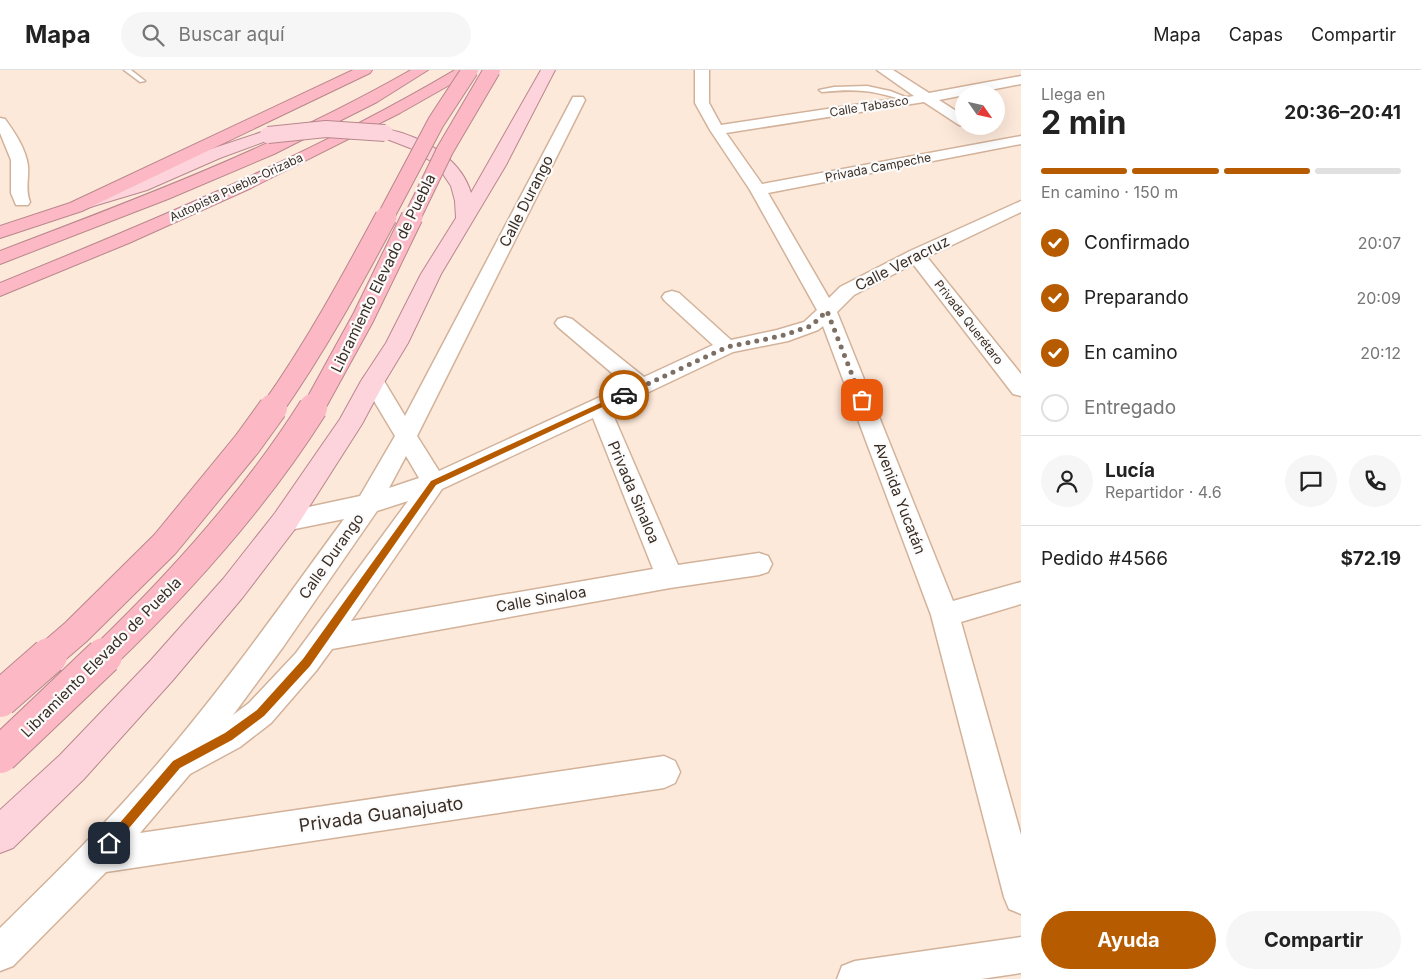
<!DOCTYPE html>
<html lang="es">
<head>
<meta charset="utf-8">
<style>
	:root { --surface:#fff; --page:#f6f6f6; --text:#222; --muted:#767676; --line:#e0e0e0; --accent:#b75b00 }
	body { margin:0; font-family:Inter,sans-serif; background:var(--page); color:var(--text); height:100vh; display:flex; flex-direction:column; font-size:19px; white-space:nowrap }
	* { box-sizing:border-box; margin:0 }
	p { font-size:16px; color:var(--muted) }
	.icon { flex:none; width:28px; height:28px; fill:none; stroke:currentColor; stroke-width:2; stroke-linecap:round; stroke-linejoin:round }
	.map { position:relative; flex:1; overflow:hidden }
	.side { display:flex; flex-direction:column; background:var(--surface); width:400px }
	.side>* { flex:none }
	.needle { width:32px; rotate:124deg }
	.tools { position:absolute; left:955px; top:15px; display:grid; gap:10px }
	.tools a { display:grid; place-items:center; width:50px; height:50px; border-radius:50%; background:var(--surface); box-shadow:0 5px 20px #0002; font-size:25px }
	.pin { position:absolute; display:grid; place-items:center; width:42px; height:42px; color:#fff; margin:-21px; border-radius:10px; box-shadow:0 2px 8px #0006 }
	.courier { position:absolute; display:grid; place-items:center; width:50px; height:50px; margin:-25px; border:4px solid #b75b00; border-radius:50%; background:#fff; color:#222; box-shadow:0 1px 6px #0007 }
	.summary em { font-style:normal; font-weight:700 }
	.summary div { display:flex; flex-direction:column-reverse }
	.summary { display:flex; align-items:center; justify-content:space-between; height:85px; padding:0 20px }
	h1 { font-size:32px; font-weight:700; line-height:38px }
	.bar { display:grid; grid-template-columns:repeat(4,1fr); gap:8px 5px; align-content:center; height:60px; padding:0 20px }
	.bar i { height:6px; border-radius:4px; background:var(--line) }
	.bar .current { background:var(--accent) }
	.bar p { grid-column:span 4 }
	.line { display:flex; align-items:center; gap:12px; padding:0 20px; border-top:1px solid var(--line) }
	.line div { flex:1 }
	.round { display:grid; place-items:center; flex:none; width:52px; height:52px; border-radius:26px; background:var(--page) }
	ol { padding:0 20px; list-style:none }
	li { display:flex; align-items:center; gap:15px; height:55px }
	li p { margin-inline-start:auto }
	li .icon { padding:5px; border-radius:50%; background:var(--accent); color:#fff; stroke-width:4 }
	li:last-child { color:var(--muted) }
	li i { width:28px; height:28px; border:2px solid var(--line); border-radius:50% }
	.action { display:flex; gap:10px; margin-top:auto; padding:10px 20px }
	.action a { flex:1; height:58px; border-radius:30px; background:var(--accent); color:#fff; font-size:20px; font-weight:700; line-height:58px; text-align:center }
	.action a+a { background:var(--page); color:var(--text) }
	header { display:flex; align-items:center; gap:30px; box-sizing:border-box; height:70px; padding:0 25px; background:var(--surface); border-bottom:1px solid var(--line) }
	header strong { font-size:24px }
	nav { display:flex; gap:28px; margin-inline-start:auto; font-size:18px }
	.search { width:350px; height:45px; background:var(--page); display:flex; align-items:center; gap:12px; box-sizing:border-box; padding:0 18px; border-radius:28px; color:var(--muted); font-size:19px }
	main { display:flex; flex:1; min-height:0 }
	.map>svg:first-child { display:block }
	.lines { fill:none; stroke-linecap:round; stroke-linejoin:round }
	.lane-casing { stroke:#d2b29a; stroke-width:3 }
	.street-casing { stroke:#d2b29a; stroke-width:3 }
	.primary-casing { stroke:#b8878c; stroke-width:2 }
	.highway-casing { stroke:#b8878c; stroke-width:2 }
	.lane { fill:#fff; fill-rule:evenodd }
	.street { fill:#fff; fill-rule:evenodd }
	.primary { fill:#fdd4dc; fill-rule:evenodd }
	.highway { fill:#fcb8c4; fill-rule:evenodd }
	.primary-bridge-casing { stroke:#b8878c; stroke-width:18; stroke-linecap:butt }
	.highway-bridge-far3-casing { stroke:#b8878c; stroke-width:18; stroke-linecap:butt }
	.highway-bridge-far2-casing { stroke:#b8878c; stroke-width:23; stroke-linecap:butt }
	.highway-bridge-far1-casing { stroke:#b8878c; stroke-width:30; stroke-linecap:butt }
	.highway-bridge-casing { stroke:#b8878c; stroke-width:38; stroke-linecap:butt }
	.primary-bridge { stroke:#fdd4dc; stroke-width:16 }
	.highway-bridge-far3 { stroke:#fcb8c4; stroke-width:16 }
	.highway-bridge-far2 { stroke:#fcb8c4; stroke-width:21 }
	.highway-bridge-far1 { stroke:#fcb8c4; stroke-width:28 }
	.highway-bridge { stroke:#fcb8c4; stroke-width:36 }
	.route { fill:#b75b00 }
	.done { stroke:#7e6f64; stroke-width:5; stroke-dasharray:0 9 }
	.labels { text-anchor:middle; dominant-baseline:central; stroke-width:4.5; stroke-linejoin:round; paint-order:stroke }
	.far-street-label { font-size:12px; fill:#3a2d24; stroke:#fbfbfb }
	.street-label { font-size:15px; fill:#3a2d24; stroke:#fbfbfb }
	.near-street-label { font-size:18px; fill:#3a2d24; stroke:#fbfbfb }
</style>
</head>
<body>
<header>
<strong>Mapa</strong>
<div class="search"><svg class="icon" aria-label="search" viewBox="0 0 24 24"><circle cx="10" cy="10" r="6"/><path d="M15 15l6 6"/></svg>Buscar aquí</div>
<nav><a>Mapa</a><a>Capas</a><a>Compartir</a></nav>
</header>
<main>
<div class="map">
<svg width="1021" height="909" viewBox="0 0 1021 909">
	<rect width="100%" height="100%" fill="#fde9da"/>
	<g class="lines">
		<defs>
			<path id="lane" d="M124,0H131L145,11L140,12Z
				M867,16L890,21L913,30L910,32C874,21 860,18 822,22L819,20L834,17Z"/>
			<path id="street" d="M695,0H709V33L721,55L914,26L877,0H893L929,23L1021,6V14L939,30L964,46V56L959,55L924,32L726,63L762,114L1021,66V74L768,123L829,228L840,217L910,181L1021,131V142L927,187L1021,304V326L1013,324L913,194L854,225L837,242L953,531L1021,512V534L961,552L1021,765V844L1009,839L1004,827L931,545L823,256L818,260L788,271L733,282L611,340L678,495L759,483L768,486L772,494L768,502L759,505L670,518L332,579L316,601L271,653L240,677L190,704L140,763L664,686L675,691L680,702L675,713L664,718L106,802L13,896L0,901V858C58,801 113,747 165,685C229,610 286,528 344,449L285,461L276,458L273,451L276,444L360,426L395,366L362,311L365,306L373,304L381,306L405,346L573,27H583L585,30L417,366L439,401L626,315L558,257L555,253L558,249L565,247L572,249L644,307L713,275L665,231L662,227L665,223L672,221L679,223L731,270L777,260L804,252L817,240L750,120L710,60L695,33ZM593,348L653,499L351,551L442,419ZM406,386L419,408L389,418ZM408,431L296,583L249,633L233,645L283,577L377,441Z
				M0,48L5,49C15,63 26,79 28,96C29,109 25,120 30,132L28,135H16L11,123V90L0,63Z
				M1021,867V903L981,909H837L842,896L855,891Z"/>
			<path id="primary" d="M541,0H555L506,95L441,204L408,273L385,311L362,354L295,459L243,527L173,610L84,709L13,778L0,783V740L60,685L151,590L223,509L275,443L340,349L361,311L386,273L421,204L456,148L455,131L451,116L437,95L410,78L379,66L377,63L379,60C387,58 394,61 402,63C432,73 462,92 471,123Z
				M268,60L274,62L276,65L274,68L220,88L147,120L87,138L81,137L78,133L81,129L135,112L208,80Z"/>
			<path id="highway" d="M353,0H372L370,3L82,141L0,168V156L70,133Z
				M411,0H428L377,32L274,84L168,129L0,194V181C140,128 280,75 411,0Z
				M455,0H472L453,13L400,43L249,119L129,173L0,226V213C155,150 311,85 455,0Z"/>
		</defs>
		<use href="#lane" class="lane-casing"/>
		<use href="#street" class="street-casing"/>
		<use href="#primary" class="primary-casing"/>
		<use href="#highway" class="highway-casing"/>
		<use href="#lane" class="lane"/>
		<use href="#street" class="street"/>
		<use href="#primary" class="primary"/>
		<use href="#highway" class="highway"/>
		<defs>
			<path id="primary-bridge" d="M268,65L326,59L385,63"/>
			<path id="highway-bridge-far3" d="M385,148L436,52L470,0
				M412,148L445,80L492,0"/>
			<path id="highway-bridge-far2" d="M272,339C315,278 351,212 386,147
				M313,339L363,248L412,147"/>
			<path id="highway-bridge-far1" d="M47,587L76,562L165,474L247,374L273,338
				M103,587C182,511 255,430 313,338"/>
			<path id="highway-bridge" d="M0,629L49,586
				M0,685L104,586"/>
		</defs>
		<use href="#primary-bridge" class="primary-bridge-casing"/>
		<use href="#highway-bridge-far3" class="highway-bridge-far3-casing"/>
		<use href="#highway-bridge-far2" class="highway-bridge-far2-casing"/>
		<use href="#highway-bridge-far1" class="highway-bridge-far1-casing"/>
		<use href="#highway-bridge" class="highway-bridge-casing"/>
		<use href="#primary-bridge" class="primary-bridge"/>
		<use href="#highway-bridge-far3" class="highway-bridge-far3"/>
		<use href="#highway-bridge-far2" class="highway-bridge-far2"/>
		<use href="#highway-bridge-far1" class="highway-bridge-far1"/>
		<use href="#highway-bridge" class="highway-bridge"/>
	</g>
	<path class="route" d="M622,323L628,325L436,415L310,596L264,646L232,670L180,698L113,777L109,779L106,777L104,773L106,769L173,691L225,663L257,640L303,589L431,411Z"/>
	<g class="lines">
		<path class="done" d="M624,325L727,277L781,266L811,256L827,241L862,330"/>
	</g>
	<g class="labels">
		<g class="far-street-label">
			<text transform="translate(869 36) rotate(-9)">Calle Tabasco</text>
			<text transform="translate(878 97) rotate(-11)">Privada Campeche</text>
			<text transform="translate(236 117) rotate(-25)">Autopista Puebla-Orizaba</text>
			<text transform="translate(969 252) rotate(52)">Privada Querétaro</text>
		</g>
		<g class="street-label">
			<text transform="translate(526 131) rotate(-63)">Calle Durango</text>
			<text transform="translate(902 193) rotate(-27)">Calle Veracruz</text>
			<text transform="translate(383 203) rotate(-64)">Libramiento Elevado de Puebla</text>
			<text transform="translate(634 422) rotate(67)">Privada Sinaloa</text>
			<text transform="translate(900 428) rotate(69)">Avenida Yucatán</text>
			<text transform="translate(331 486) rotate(-55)">Calle Durango</text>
			<text transform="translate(541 529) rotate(-10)">Calle Sinaloa</text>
			<text transform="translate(101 587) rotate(-45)">Libramiento Elevado de Puebla</text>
		</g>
		<g class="near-street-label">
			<text transform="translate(381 744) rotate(-8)">Privada Guanajuato</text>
		</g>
	</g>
</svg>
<div class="tools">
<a><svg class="needle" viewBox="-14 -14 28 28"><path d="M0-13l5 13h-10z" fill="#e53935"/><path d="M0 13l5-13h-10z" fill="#767676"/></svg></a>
</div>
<div class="pin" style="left:862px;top:330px;background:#ea580c"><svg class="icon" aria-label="bag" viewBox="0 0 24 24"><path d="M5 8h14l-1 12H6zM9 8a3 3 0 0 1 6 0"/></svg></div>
<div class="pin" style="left:109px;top:773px;background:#1f2937"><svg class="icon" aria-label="home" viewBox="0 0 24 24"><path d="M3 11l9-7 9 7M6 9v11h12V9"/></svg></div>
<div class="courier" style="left:624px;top:325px"><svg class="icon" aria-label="car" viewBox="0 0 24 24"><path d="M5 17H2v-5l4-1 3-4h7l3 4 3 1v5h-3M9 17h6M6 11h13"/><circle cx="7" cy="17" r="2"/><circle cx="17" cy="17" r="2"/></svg></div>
</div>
<section class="side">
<div class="summary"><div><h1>2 min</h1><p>Llega en</p></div><em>20:36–20:41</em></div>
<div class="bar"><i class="current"></i><i class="current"></i><i class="current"></i><i></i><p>En camino · 150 m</p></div>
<ol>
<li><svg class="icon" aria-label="check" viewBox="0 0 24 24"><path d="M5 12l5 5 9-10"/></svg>Confirmado<p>20:07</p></li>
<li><svg class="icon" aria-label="check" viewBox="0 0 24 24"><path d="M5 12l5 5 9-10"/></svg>Preparando<p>20:09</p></li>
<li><svg class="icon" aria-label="check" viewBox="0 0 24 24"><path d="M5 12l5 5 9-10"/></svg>En camino<p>20:12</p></li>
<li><i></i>Entregado</li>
</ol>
<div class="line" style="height:90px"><a class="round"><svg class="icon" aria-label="person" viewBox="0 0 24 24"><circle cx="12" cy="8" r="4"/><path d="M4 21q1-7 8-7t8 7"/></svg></a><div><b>Lucía</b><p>Repartidor · 4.6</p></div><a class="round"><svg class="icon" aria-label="chat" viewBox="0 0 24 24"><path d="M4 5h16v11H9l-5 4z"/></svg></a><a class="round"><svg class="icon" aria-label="phone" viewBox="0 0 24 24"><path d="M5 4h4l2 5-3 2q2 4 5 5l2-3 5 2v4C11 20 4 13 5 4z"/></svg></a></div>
<div class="line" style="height:65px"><div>Pedido #4566</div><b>$72.19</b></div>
<div class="action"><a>Ayuda</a><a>Compartir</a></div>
</section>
</main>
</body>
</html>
